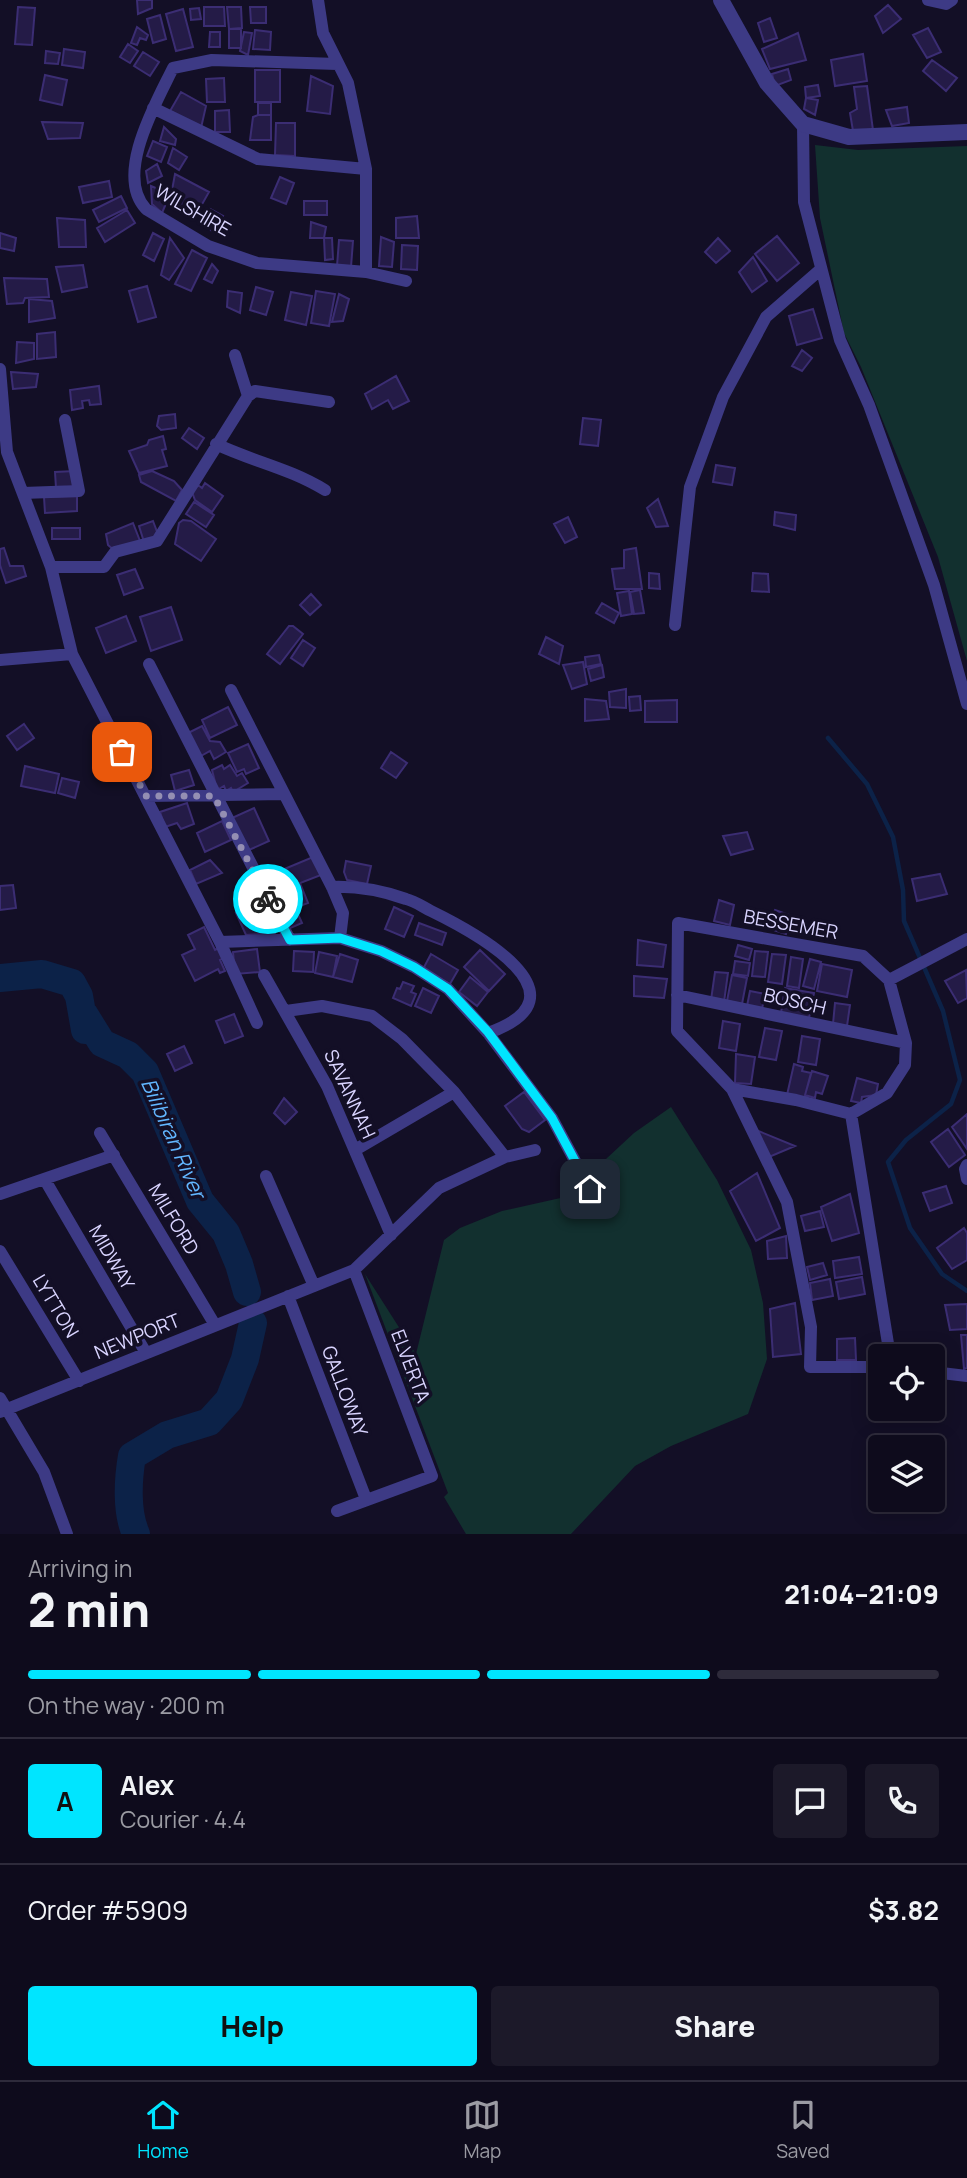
<!DOCTYPE html>
<html lang="en">
<head>
<meta charset="utf-8">
<style>
	:root { --surface:#0e0b1c; --page:#1c1929; --text:#f1f3f6; --muted:#9b9ba3; --line:#2e2b3b; --accent:#00e5ff }
	body { margin:0; font-family:Manrope,sans-serif; background:var(--page); color:var(--text); height:100vh; display:flex; flex-direction:column; font-size:26px; white-space:nowrap }
	* { box-sizing:border-box; margin:0 }
	p { font-size:23px; color:var(--muted) }
	.icon { flex:none; width:38px; height:38px; fill:none; stroke:currentColor; stroke-width:2; stroke-linecap:round; stroke-linejoin:round }
	.map { position:relative; height:1534px; overflow:hidden }
	.sheet { display:flex; flex-direction:column; background:var(--surface); flex:1 }
	.sheet>* { flex:none }
	.tools { position:absolute; left:868px; top:1344px; display:grid; gap:14px }
	.tools a { display:grid; place-items:center; width:77px; height:77px; border-radius:7px; background:var(--surface); box-shadow:0 4px 18px #0003,0 0 0 2px var(--line); font-size:35px }
	.pin { position:absolute; display:grid; place-items:center; width:60px; height:60px; color:#fff; margin:-30px; border-radius:14px; box-shadow:0 4px 10px #0006 }
	.courier { position:absolute; display:grid; place-items:center; width:70px; height:70px; margin:-35px; border:5px solid #00e5ff; border-radius:50%; background:#fff; color:#222; box-shadow:0 2px 9px #0007 }
	.summary em { font-style:normal; font-weight:800 }
	.summary div { display:flex; flex-direction:column-reverse }
	.summary { display:flex; align-items:center; justify-content:space-between; height:119px; padding:0 28px }
	h1 { font-size:46px; font-weight:800; line-height:52px }
	.bar { display:grid; grid-template-columns:repeat(4,1fr); gap:10px 7px; align-content:center; height:84px; padding:0 28px }
	.bar i { height:9px; border-radius:5px; background:var(--line) }
	.bar .on { background:var(--accent) }
	.bar p { grid-column:span 4 }
	.line { display:flex; align-items:center; gap:18px; padding:0 28px; border-top:2px solid var(--line) }
	.line div { flex:1 }
	.round { display:grid; place-items:center; flex:none; width:74px; height:74px; border-radius:7px; background:var(--page) }
	.primary-button { display:flex; gap:14px; margin-top:auto; padding:14px 28px }
	.primary-button a { flex:1; height:80px; border-radius:7px; background:var(--accent); color:#111; font-size:28px; font-weight:800; line-height:80px; text-align:center }
	.primary-button a+a { background:var(--page); color:var(--text) }
	.tab-bar { display:flex; justify-content:space-around; align-items:center; height:98px; border-top:2px solid var(--line); background:var(--surface); font-size:19px; color:var(--muted) }
	.tab-bar a { display:grid; justify-items:center; gap:4px }
	.tab-bar .on { color:var(--accent) }
	.map>svg:first-child { display:block }
	.green { fill:#12302f }
	.lines { fill:none; stroke-linecap:round; stroke-linejoin:round }
	.stream { stroke:#0c2248; stroke-width:4.5 }
	.river { stroke:#0c2248; stroke-width:28 }
	.building { fill:#241b47; stroke:#3b2d73; stroke-width:2 }
	.minor { stroke:#3d3a85; stroke-width:12 }
	.tertiary { stroke:#3d3a85; stroke-width:16 }
	.done { stroke:#948fb3; stroke-width:7; stroke-dasharray:0 12.6 }
	.route { stroke:#00e5ff; stroke-width:9 }
	.labels { text-anchor:middle; dominant-baseline:central; stroke-width:7; stroke-linejoin:round; paint-order:stroke }
	.street-label { font-size:19px; fill:#d9d4ff; stroke:#130f26 }
	.water-label { font-size:21px; font-style:italic; fill:#62b6ff; stroke:#130f26 }
</style>
</head>
<body>
<div class="map">
<svg width="967" height="1534" viewBox="0 0 967 1534">
	<rect width="100%" height="100%" fill="#130f26"/>
	<path class="green" d="M815,145L858,150L967,146V661L938,557L861,367L844,333L820,218Z
		M671,1107L717,1180L751,1250L763,1303L767,1359L748,1414L671,1446L635,1466L571,1534H466L444,1497L448,1493L365,1274L416,1354L444,1240L460,1228L502,1211L565,1197L634,1133Z"/>
	<g class="lines">
		<path class="stream" d="M828,738L867,784L893,837L903,890L904,921L943,1011L960,1080L951,1104L906,1140L888,1162L910,1228L942,1274L967,1291"/>
		<path class="river" d="M0,978L42,974L72,983L79,996L85,1030
			M84,1014L102,1043L128,1055L145,1072L200,1201L226,1233L239,1264L247,1292
			M136,1534C126,1512 128,1479 132,1456L167,1435L209,1422L229,1400L245,1359L253,1323"/>
	</g>
	<path class="building" d="M137,0H152V8L138,14Z
		M888,5L901,19L883,33L875,16Z
		M18,7L35,8L32,45L15,44Z
		M204,7H224L225,26H204Z
		M227,7H241L242,28L229,29Z
		M250,7H266V23H251Z
		M199,8L201,19L191,20L190,9Z
		M183,9L193,47L176,51L166,14Z
		M160,15L166,39L153,43L147,19Z
		M770,18L777,38L764,42L758,23Z
		M137,27L148,35L146,40L140,38L137,45L131,43Z
		M928,28L941,52L927,58L913,35Z
		M229,29H241V48H229Z
		M255,30L271,32L270,50L253,49Z
		M210,32H220V47H209Z
		M244,32L252,33L248,55L240,51Z
		M798,33L806,60L770,69L762,49Z
		M128,44L138,51L130,63L120,57Z
		M64,49L85,52L83,68L62,65Z
		M46,51L60,53L58,64L45,63Z
		M143,52L159,62L150,76L134,66Z
		M863,54L867,81L835,86L831,60Z
		M932,60L957,78L946,91L923,71Z
		M788,69L791,80L775,86L772,74Z
		M255,70H280V102H255Z
		M45,75L67,80L62,105L40,100Z
		M311,76L333,86L330,114L307,111Z
		M224,78L225,102H207L206,79Z
		M818,85L820,96L806,98L805,87Z
		M867,86L873,130L853,131L850,113L857,109L854,87Z
		M181,92L206,106L201,128L170,111Z
		M806,98L818,100L815,115L804,109Z
		M258,103H271V115H258Z
		M907,107L909,123L892,126L886,110Z
		M229,110L230,132H215V111Z
		M258,115H271V140H250L253,117Z
		M42,122L83,123L80,138L48,139Z
		M276,123H295V156L275,155Z
		M164,127L176,139L175,145L160,141Z
		M153,141L167,147L161,162L147,156Z
		M173,148L187,157L179,170L168,163Z
		M157,164L162,176L148,183L146,171Z
		M175,174L209,192L196,215L170,201Z
		M280,177L294,183L286,204L271,198Z
		M109,181L112,197L83,203L79,187Z
		M151,186L170,194L162,213L152,204Z
		M121,196L127,208L99,222L93,210Z
		M304,201H327V215H304Z
		M210,209L223,216L214,233L203,223Z
		M127,210L135,223L105,242L97,228Z
		M417,216L419,238H396V218Z
		M57,218L85,220L86,247H59Z
		M311,222L326,227L324,238H310Z
		M0,233L16,238L14,251L0,248Z
		M153,233L164,239L154,261L143,255Z
		M777,236L799,263L777,281L755,254Z
		M381,237L394,242L392,267L379,266Z
		M170,238L184,258L169,280L161,275Z
		M324,238H332L333,259L325,260Z
		M718,238L730,251L716,263L705,252Z
		M339,240L353,241L351,267L337,266Z
		M402,245L418,246L417,270L401,269Z
		M192,250L207,258L191,291L175,284Z
		M753,257L767,281L752,292L739,272Z
		M212,264L218,271L212,283L204,279Z
		M83,265L87,287L62,292L56,267Z
		M4,278L47,279L49,297L25,298L23,303L7,304Z
		M147,286L156,317L138,322L129,291Z
		M256,287L273,292L266,315L250,310Z
		M228,291L242,293L240,313L227,307Z
		M316,291L335,294L329,326L311,323Z
		M291,292L312,296L306,325L285,320Z
		M339,294L349,299L343,321L332,322Z
		M29,299L52,301L55,318L29,322Z
		M813,309L822,338L797,345L789,316Z
		M55,332L56,357L37,359V334Z
		M17,342L34,343V359L16,363Z
		M802,350L812,358L802,371L792,366Z
		M11,372L38,374L36,387L13,389Z
		M396,376L409,401L393,409L388,400L372,409L365,394Z
		M99,386L101,404L90,405L89,400L82,401L83,408L72,410L70,390Z
		M175,414L176,428L161,430L157,426L159,416Z
		M583,418L601,420L598,446L580,444Z
		M189,428L204,438L197,449L182,438Z
		M163,436L166,449L162,450L167,466L139,473L129,451L147,445L149,440Z
		M716,465L735,468L732,485L713,482Z
		M75,471L76,486L56,488L55,472Z
		M152,471L174,481L182,490L176,501L141,482L139,475Z
		M205,483L223,496L212,512L195,500L192,492L198,485L202,488Z
		M77,496V511L45,513L44,497Z
		M658,499L668,526L656,527L647,508Z
		M194,502L214,515L206,527L186,514Z
		M775,512L796,515L795,530L774,525Z
		M568,517L577,537L565,543L554,524Z
		M183,520L191,521L216,539L201,561L175,544L179,523Z
		M153,521L159,537L144,542L139,526Z
		M133,523L140,541L115,551L108,545L106,534Z
		M52,528H80V539H52Z
		M4,548L10,566H23L26,576L6,583L0,565V549Z
		M636,548L642,589H615L612,569L624,568V550Z
		M135,569L143,588L124,595L117,575Z
		M649,573L659,574L660,589L649,588Z
		M753,573L768,574L769,592L752,591Z
		M640,590L644,613L634,614L630,592Z
		M629,591L632,614L621,616L617,593Z
		M311,594L321,605L310,615L300,605Z
		M602,603L619,613L614,623L596,613Z
		M171,607L182,640L151,651L140,617Z
		M126,616L136,641L106,653L96,628Z
		M289,626H293L303,634L280,664L267,654Z
		M546,637L563,646L559,664L539,654Z
		M303,640L315,648L303,666L291,658Z
		M599,655L601,664L586,667L585,657Z
		M583,662L587,684L572,689L563,665Z
		M602,665L604,677L591,681L588,669Z
		M626,689V708L610,707L609,692Z
		M640,696L641,710L630,711L629,697Z
		M585,699L606,701L609,719L585,721Z
		M677,700V722H645V701Z
		M228,707L237,725L210,738L202,720Z
		M24,724L34,738L17,750L7,736Z
		M202,726L210,741L220,742L226,752L214,759L210,751L201,756L188,733Z
		M248,744L259,768L246,774L244,769L237,772L228,753Z
		M391,752L407,763L396,778L381,768Z
		M222,765L224,769L230,765L237,776L242,773L248,783L233,792L231,788L226,791L224,786L217,790L212,770Z
		M25,766L59,774L55,793L21,786Z
		M189,770L194,785L175,791L171,775Z
		M62,778L79,782L75,798L58,793Z
		M187,803L194,824L181,829L177,823L165,827L160,812Z
		M254,808L269,841L249,850L232,818Z
		M222,821L231,840L205,852L197,833Z
		M747,832L753,849L731,855L723,836Z
		M313,857L321,875L300,883L308,903L287,911L279,894L274,896L268,880L284,873L282,870Z
		M210,860L222,873L196,884L190,870Z
		M346,861L371,866L367,884L347,880L344,872Z
		M940,874L947,894L917,901L912,879Z
		M13,885L16,908L0,910V886Z
		M719,900L734,905L730,925L714,921Z
		M253,902L254,908L266,904L275,933L246,935L236,913L241,911V906Z
		M394,907L413,916L404,937L385,929Z
		M775,910L795,917L786,934L767,928Z
		M297,912L302,923L288,929L283,918Z
		M419,923L446,933L442,945L415,935Z
		M204,927L215,950L219,948L224,958L220,960L225,971L220,973L218,969L195,981L182,955L195,949L188,935Z
		M638,940L666,945L663,967L637,965Z
		M738,945L752,949L749,960L735,956Z
		M257,949L260,972L235,974L233,952Z
		M480,950L505,974L489,991L464,967Z
		M294,951L314,952L313,972L293,971Z
		M755,951L768,952L765,977L752,976Z
		M319,952L337,956L333,977L315,973Z
		M340,954L358,960L352,982L333,977Z
		M431,954L458,970L450,984L423,969Z
		M772,954L786,955L782,984L768,982Z
		M791,957L803,959L799,988L787,986Z
		M810,959L821,962L814,989L803,986Z
		M735,961L750,963L748,976L733,974Z
		M822,964L852,970L847,997L817,991Z
		M966,970L967,998L958,1003L945,981Z
		M715,972L728,973L724,1002L711,1000Z
		M732,975L747,978L742,1004L727,1001Z
		M634,976L667,979L664,998L634,996Z
		M470,977L488,992L477,1006L459,992Z
		M403,982L414,986L411,992L416,994L411,1006L393,998L397,988L400,989Z
		M423,988L439,996L431,1013L415,1006Z
		M785,988L814,993L809,1018L781,1013Z
		M750,991L765,994L762,1009L747,1006Z
		M835,1003L850,1005L847,1026L833,1024Z
		M234,1014L243,1036L225,1043L216,1021Z
		M723,1021L740,1024L736,1051L719,1048Z
		M765,1028L782,1031L776,1060L759,1057Z
		M802,1036L820,1039L816,1065L798,1062Z
		M184,1046L192,1063L175,1071L167,1054Z
		M736,1054L755,1057L751,1084L735,1083Z
		M794,1064L803,1067L802,1071L811,1073L804,1099L787,1095Z
		M812,1071L828,1076L822,1094L816,1092L815,1098L805,1095Z
		M857,1078L878,1084L876,1095L862,1097L861,1103L851,1101Z
		M524,1092L545,1120L529,1132L522,1129L505,1106Z
		M284,1098L297,1112L285,1124L274,1113Z
		M967,1114V1149L952,1127Z
		M948,1129L965,1155L949,1167L931,1142Z
		M756,1130L795,1146L769,1157Z
		M757,1173L780,1228L756,1241L730,1191Z
		M946,1186L952,1203L930,1211L923,1193Z
		M850,1194L859,1233L832,1241L821,1207Z
		M820,1211L824,1227L805,1231L801,1216Z
		M964,1228L967,1233V1260L952,1269L937,1248Z
		M786,1236L787,1258L768,1259L767,1241Z
		M859,1257L862,1274L835,1278L833,1261Z
		M823,1263L827,1275L810,1280L807,1267Z
		M862,1277L865,1294L839,1299L836,1282Z
		M830,1279L833,1296L812,1300L810,1283Z
		M795,1303L801,1354L773,1357L770,1309Z
		M967,1304V1329L950,1330L945,1305Z
		M961,1335H967V1368L964,1369Z
		M855,1338L856,1360H837V1339Z"/>
	<g class="lines">
		<path class="minor" d="M318,0L323,33L348,83L366,169V272
			M928,0L946,4L952,0
			M337,64L212,60L173,68C156,103 114,175 146,209L208,246L257,263L366,272L406,281
			M153,108L258,159L366,169
			M803,124L804,202L840,340L869,405L934,585L967,704
			M0,369L7,452L51,567L72,654L220,942L257,1023
			M248,396L255,391L329,402
			M216,444C254,462 289,468 325,490
			M23,493L79,491L65,420
			M51,567H104L115,552L157,541L248,396L235,355
			M675,625L690,487L723,397L766,317L821,269
			M0,660L72,654
			M149,664L290,940
			M231,690L332,887L343,913L340,938
			M146,796L283,794
			M332,887C357,886 383,891 406,899C415,901 423,907 431,911C474,932 593,996 488,1033
			M220,942L340,938L381,951L414,967L448,989L488,1033L552,1118L590,1189
			M264,975L327,1086L391,1235
			M889,980L967,939
			M677,995L906,1043
			M286,1011L322,1006L372,1016L402,1039L454,1092L505,1157
			M732,1089L796,1100L851,1114L887,1093L905,1065L906,1043L889,980
			M851,1114L890,1356
			M100,1133L215,1325
			M355,1150L454,1092
			M967,1165L965,1169L967,1179
			M266,1176L314,1286
			M45,1180L146,1353
			M0,1194L114,1155
			M0,1251L79,1381
			M288,1296L366,1499
			M880,1367H810L811,1327L787,1202L732,1089L677,1031L678,923L863,956L889,980
			M933,1372L967,1376
			M0,1398L44,1472L67,1534
			M0,1412L354,1270L439,1188L505,1157L535,1150
			M337,1511L432,1476L354,1270"/>
		<path class="tertiary" d="M721,0L767,83L803,124L849,137L967,132"/>
	</g>
	<g class="lines">
		<path class="done" d="M122,752L146,796H214L268,899"/>
		<path class="route" d="M268,899L290,940L340,938L381,951L414,967L448,989L488,1032L552,1118L590,1189"/>
	</g>
	<g class="labels">
		<g class="street-label">
			<text transform="translate(193 210) rotate(30)">WILSHIRE</text>
			<text transform="translate(791 924) rotate(10)">BESSEMER</text>
			<text transform="translate(795 1001) rotate(13)">BOSCH</text>
			<text transform="translate(350 1094) rotate(65)">SAVANNAH</text>
			<text transform="translate(174 1219) rotate(59)">MILFORD</text>
			<text transform="translate(112 1257) rotate(60)">MIDWAY</text>
			<text transform="translate(56 1306) rotate(59)">LYTTON</text>
			<text transform="translate(137 1336) rotate(-22)">NEWPORT</text>
			<text transform="translate(411 1366) rotate(69)">ELVERTA</text>
			<text transform="translate(345 1391) rotate(69)">GALLOWAY</text>
		</g>
		<g class="water-label">
			<text transform="translate(174 1138) rotate(66)">Bilibiran River</text>
		</g>
	</g>
</svg>
<div class="tools">
<a><svg class="icon" aria-label="locate" viewBox="0 0 24 24"><circle cx="12" cy="12" r="6"/><path d="M12 2v4M12 18v4M2 12h4M18 12h4"/></svg></a>
<a><svg class="icon" aria-label="layers" viewBox="0 0 24 24"><path d="M12 4l9 5-9 5-9-5zM3 14l9 5 9-5"/></svg></a>
</div>
<div class="pin" style="left:122px;top:752px;background:#ea580c"><svg class="icon" aria-label="bag" viewBox="0 0 24 24"><path d="M5 8h14l-1 12H6zM9 8a3 3 0 0 1 6 0"/></svg></div>
<div class="pin" style="left:590px;top:1189px;background:#1f2937"><svg class="icon" aria-label="home" viewBox="0 0 24 24"><path d="M3 11l9-7 9 7M6 9v11h12V9"/></svg></div>
<div class="courier" style="left:268px;top:899px"><svg class="icon" aria-label="bike" viewBox="0 0 24 24"><circle cx="6" cy="16" r="4"/><circle cx="18" cy="16" r="4"/><path d="M6 16l4-8h5l3 8M10 8l3 8H6M13 5h3"/></svg></div>
</div>
<section class="sheet">
<div class="summary"><div><h1>2 min</h1><p>Arriving in</p></div><em>21:04–21:09</em></div>
<div class="bar"><i class="on"></i><i class="on"></i><i class="on"></i><i></i><p>On the way · 200 m</p></div>
<div class="line" style="height:126px"><b class="round" style="background:var(--accent);color:#111">A</b><div><b>Alex</b><p>Courier · 4.4</p></div><a class="round"><svg class="icon" aria-label="chat" viewBox="0 0 24 24"><path d="M4 5h16v11H9l-5 4z"/></svg></a><a class="round"><svg class="icon" aria-label="phone" viewBox="0 0 24 24"><path d="M5 4h4l2 5-3 2q2 4 5 5l2-3 5 2v4C11 20 4 13 5 4z"/></svg></a></div>
<div class="line" style="height:91px"><div>Order #5909</div><b>$3.82</b></div>
<div class="primary-button"><a>Help</a><a>Share</a></div>
</section>
<nav class="tab-bar">
<a class="on"><svg class="icon" aria-label="home" viewBox="0 0 24 24"><path d="M3 11l9-7 9 7M6 9v11h12V9"/></svg>Home</a>
<a><svg class="icon" aria-label="map" viewBox="0 0 24 24"><path d="M3 6l6-2 6 2 6-2v14l-6 2-6-2-6 2zM9 4v14M15 6v14"/></svg>Map</a>
<a><svg class="icon" aria-label="saved" viewBox="0 0 24 24"><path d="M7 4h10v16l-5-4-5 4z"/></svg>Saved</a>
</nav>
</body>
</html>
